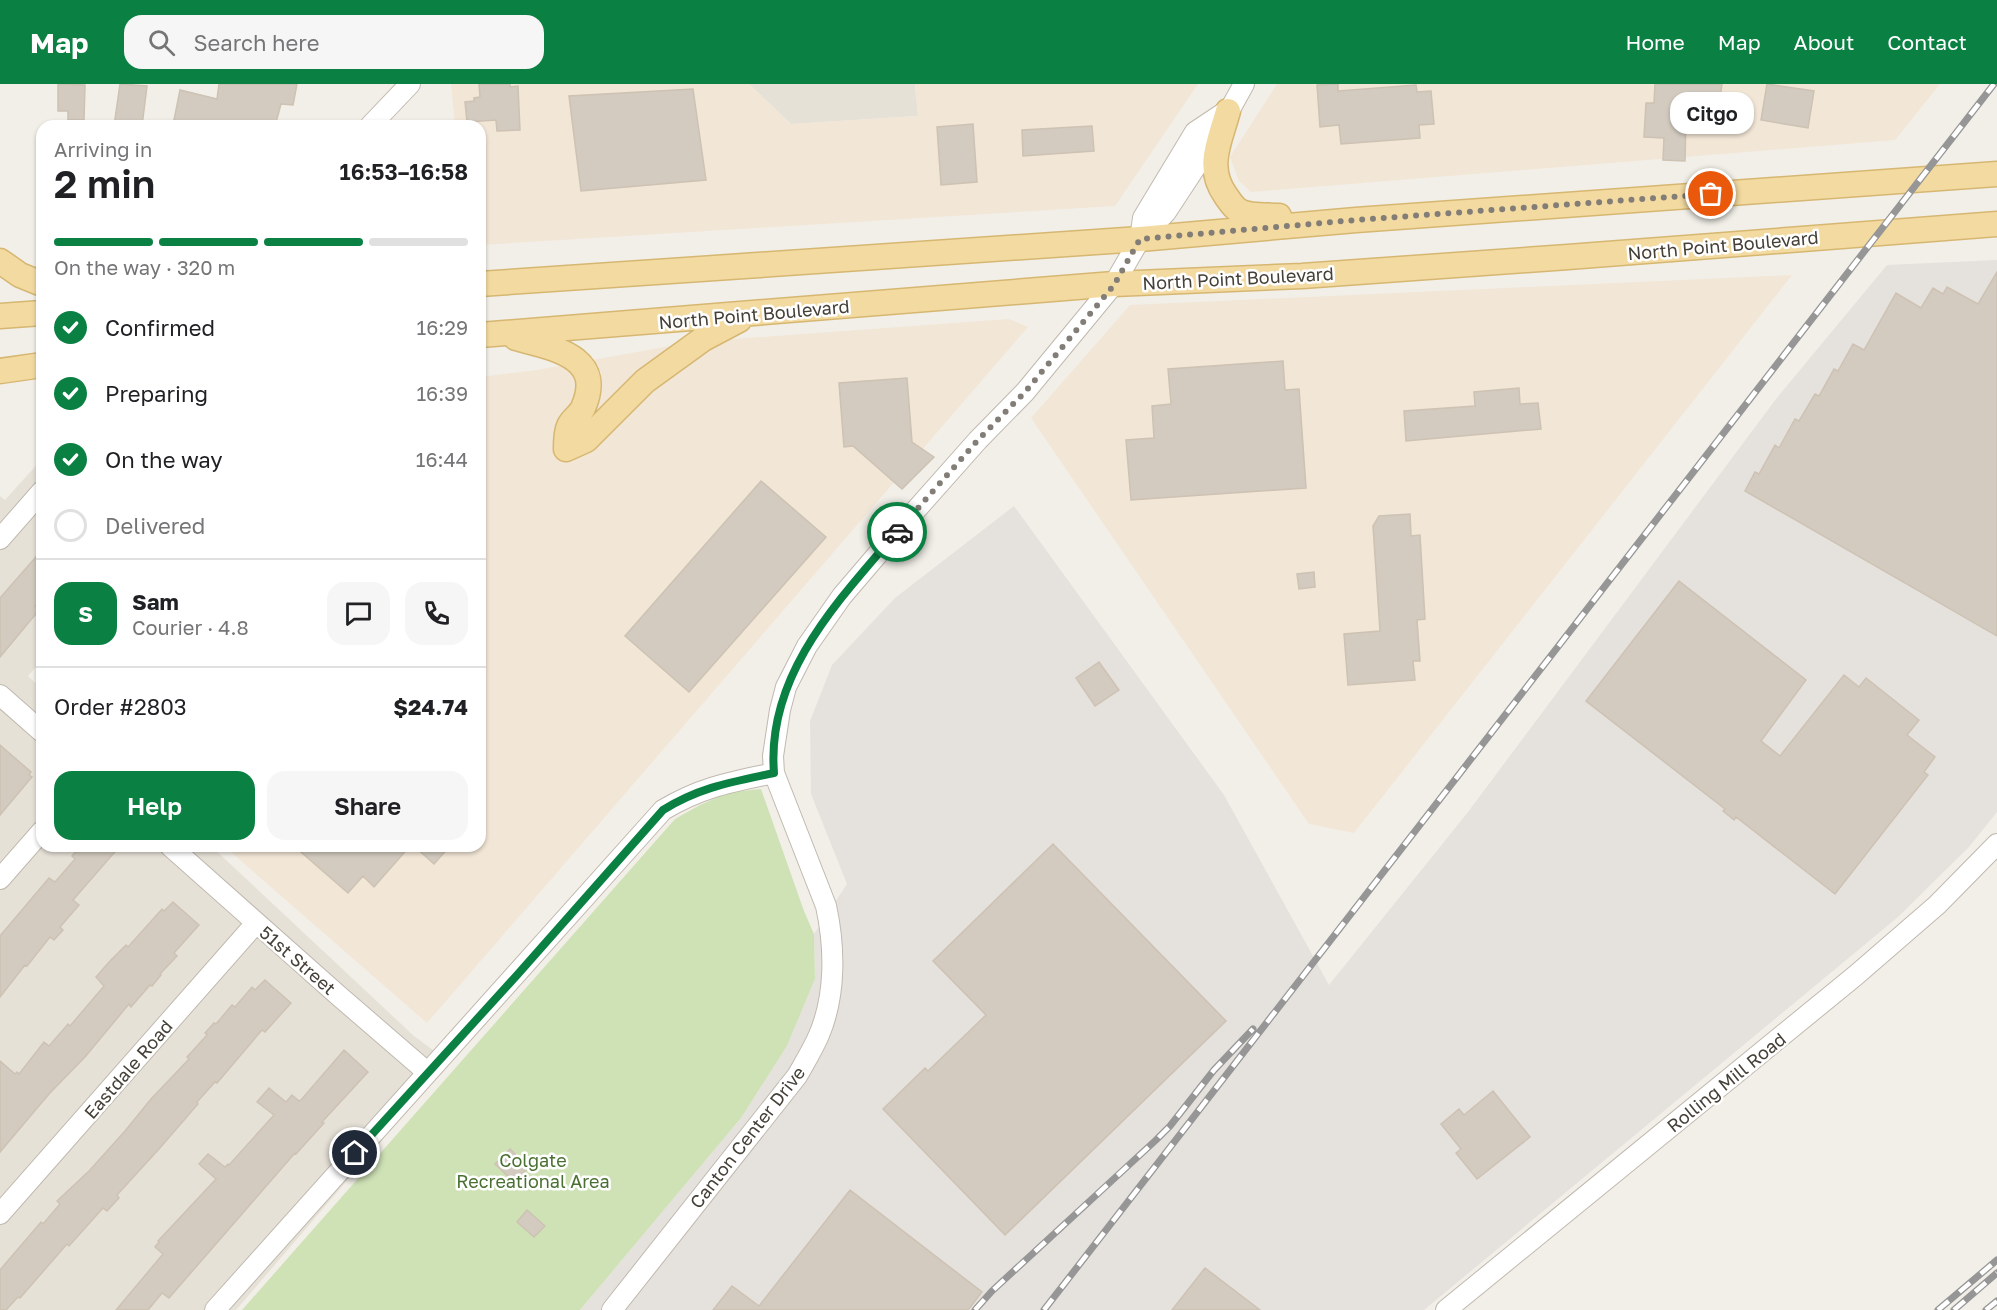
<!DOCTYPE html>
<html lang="en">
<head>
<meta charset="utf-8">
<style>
	:root { --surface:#fff; --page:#f6f6f6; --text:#202124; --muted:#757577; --line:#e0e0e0; --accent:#0b8043 }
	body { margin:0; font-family:"Golos Text",sans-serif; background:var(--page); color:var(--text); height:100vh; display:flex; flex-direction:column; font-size:22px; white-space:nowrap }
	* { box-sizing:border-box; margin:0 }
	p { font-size:20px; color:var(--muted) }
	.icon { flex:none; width:33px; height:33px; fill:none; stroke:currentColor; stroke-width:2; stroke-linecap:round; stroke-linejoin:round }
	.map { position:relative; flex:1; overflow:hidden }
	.details { position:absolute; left:36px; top:36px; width:450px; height:732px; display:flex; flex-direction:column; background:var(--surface); border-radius:18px; box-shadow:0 2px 4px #0004 }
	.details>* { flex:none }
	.pin { position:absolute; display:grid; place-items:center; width:51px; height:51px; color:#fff; margin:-26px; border:3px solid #fff; border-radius:50%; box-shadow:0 2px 6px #0007 }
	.courier { position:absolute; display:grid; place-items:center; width:60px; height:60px; margin:-30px; border:4px solid #0b8043; border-radius:50%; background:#fff; color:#222; box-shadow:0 2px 8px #0007 }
	.bubble { position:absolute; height:42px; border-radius:18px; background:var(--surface); box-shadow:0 2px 4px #0004; font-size:20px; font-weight:600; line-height:42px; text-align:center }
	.head em { font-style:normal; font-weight:600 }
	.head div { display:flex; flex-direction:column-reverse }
	.head { display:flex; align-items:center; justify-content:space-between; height:102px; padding:0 18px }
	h1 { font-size:39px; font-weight:600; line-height:45px }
	.bar { display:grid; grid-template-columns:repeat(4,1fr); gap:9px 6px; align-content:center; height:72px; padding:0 18px }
	.bar i { height:8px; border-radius:4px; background:var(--line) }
	.bar .selected { background:var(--accent) }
	.bar p { grid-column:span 4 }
	.line { display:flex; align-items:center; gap:15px; padding:0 18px; border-top:2px solid var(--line) }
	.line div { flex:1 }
	.round { display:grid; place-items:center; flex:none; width:63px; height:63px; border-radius:18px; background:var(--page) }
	ol { padding:0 18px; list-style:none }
	li { display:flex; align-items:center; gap:18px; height:66px }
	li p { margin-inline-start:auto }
	li .icon { padding:6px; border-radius:50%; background:var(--accent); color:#fff; stroke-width:4 }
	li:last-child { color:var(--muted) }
	li i { width:33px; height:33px; border:3px solid var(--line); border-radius:50% }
	.button { display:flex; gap:12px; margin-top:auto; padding:12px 18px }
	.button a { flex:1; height:69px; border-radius:18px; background:var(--accent); color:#fff; font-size:24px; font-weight:600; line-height:69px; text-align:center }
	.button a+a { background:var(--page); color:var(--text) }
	header { display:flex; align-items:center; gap:36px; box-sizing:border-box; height:84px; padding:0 30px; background:var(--accent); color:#fff }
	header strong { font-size:28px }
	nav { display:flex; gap:33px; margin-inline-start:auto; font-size:21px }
	.search { width:420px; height:54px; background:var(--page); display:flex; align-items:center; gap:15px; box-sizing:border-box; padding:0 21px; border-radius:18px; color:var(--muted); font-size:22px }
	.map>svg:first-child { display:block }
	.residential { fill:#e6e1d7 }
	.commercial { fill:#f2e6d6 }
	.industrial { fill:#e5e1dd }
	.green { fill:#cfe2b6 }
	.building { fill:#d3cbbf; stroke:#cdc2b3; stroke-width:1.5 }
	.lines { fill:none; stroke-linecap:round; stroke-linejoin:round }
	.minor-casing { stroke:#c0b9af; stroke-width:22 }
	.major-casing { stroke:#d6b772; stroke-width:27 }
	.minor { stroke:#fff; stroke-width:20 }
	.major { stroke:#f3daa1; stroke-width:24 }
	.rail-casing { stroke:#969696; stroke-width:7 }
	.rail { stroke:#fff; stroke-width:4.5; stroke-dasharray:14; stroke-linecap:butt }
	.done { stroke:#827d76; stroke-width:6; stroke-dasharray:0 10.8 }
	.route { stroke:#0b8043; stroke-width:8 }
	.labels { text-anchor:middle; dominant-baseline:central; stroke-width:5; stroke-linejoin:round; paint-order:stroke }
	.street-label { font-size:18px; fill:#454038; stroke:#fff }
	.park-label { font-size:18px; fill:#4a7031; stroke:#fff }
</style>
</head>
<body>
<header>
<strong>Map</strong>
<div class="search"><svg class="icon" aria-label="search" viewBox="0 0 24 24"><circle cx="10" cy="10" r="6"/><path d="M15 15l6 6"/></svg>Search here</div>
<nav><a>Home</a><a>Map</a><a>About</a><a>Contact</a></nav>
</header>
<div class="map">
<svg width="1997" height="1226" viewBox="0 0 1997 1226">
	<rect width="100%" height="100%" fill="#f2efe8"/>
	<path class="residential" d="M749,0H915L918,32L791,40Z
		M42,375V576L28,592L42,605V762H211L414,952L449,978L236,1226H0V412L5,416Z"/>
	<path class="commercial" d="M451,0H749L791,40L918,32L915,0H1198L1115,122L480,161V42H455Z
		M1277,0H1940L1895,56L1251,108L1239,97L1230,73Z
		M1792,191L1354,749L1309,740L1031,334L1130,221Z
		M1009,235L1028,243L427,939L224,762H480V293L537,286L692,258Z"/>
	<path class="industrial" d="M1997,176V728L1969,763L1898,833L1424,1226H580L741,1034L787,962L815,895L814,850L847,800L811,710L810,637L832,581L895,514L1014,422L1224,711L1329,901L1468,728L1776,315L1887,181Z"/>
	<path class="green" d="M761,705L804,827L814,850L815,895L787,962L741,1034L580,1226H242L675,735L700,721L730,708Z"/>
	<path class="building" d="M58,0L85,1L84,36H68V27H58Z
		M120,0L147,2L142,42H114Z
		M219,0H297L293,21L281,20L275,42H180L181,38L174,36L180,6L217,15Z
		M479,0H510V3L518,2L520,46L497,47L496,36L467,38L465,18L474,17V14L480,13Z
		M1338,0V7L1416,1L1417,8L1431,7L1434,40L1419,41L1420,54L1341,60L1339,41L1320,43L1317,1Z
		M1655,0H1722L1720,14L1694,13L1693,34H1686L1685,77L1663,76L1664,54L1644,53L1646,19H1654Z
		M1767,0L1814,7L1808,44L1761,36Z
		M693,5L706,96L581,107L569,12Z
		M973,40L977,98L941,101L937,43Z
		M1092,42L1094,67L1023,72L1022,46Z
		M1997,188V552L1745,407L1755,388L1759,390L1775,361L1779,364L1795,335L1799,337L1815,310L1819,312L1834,285L1838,287L1853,260L1864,266L1896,209L1921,224L1933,204L1943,210L1947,203L1978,220Z
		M1283,277L1285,306L1299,305L1306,404L1131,416L1126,356L1154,354L1152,322L1171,320L1168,285Z
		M907,294L912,358L934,373L902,405L853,362L844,363L839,299Z
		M1519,304L1520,320L1538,319L1541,345L1406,357L1404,327L1475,322L1474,308Z
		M761,397L826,453L689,608L625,552Z
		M1410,430L1411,452L1420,451L1425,535L1417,536L1420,577H1413L1415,596L1348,601L1344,550L1380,547L1373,442L1379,432Z
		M42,466V514L35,522L40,525L0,573V514Z
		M1314,488L1315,503L1299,505L1297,490Z
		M1679,497L1806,596L1761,657L1780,672L1844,591L1859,603L1866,594L1919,636L1907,651L1935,673L1924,688L1928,691L1835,810L1736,733L1734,736L1723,727L1725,725L1586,617Z
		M1099,578L1119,606L1095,622L1076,594Z
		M0,661L31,688L29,691L32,693L0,731Z
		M1053,760L1226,937L1005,1151L883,1025L925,984L928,987L986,931L933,877Z
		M80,762H120L73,816L79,821L60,843L63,846L54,856L50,853L27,882L25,881L0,913V852L49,794L55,798L75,775L72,772Z
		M294,762H410L374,803L363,792L348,809Z
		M414,762H450L434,780Z
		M173,818L199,841L174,869L177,872L160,890L161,891L152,902L150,901L131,923L129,920L85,973L49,1010L0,1068V977L15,990L17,988L19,990L44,958L49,962L68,940L70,942L104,902L96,893L110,877L126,861L128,863L162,825L164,827Z
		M265,896L291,919L265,948L262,946L217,999L215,998L197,1018L198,1020L159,1065L117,1111L119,1114L107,1127L103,1124L69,1162L67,1160L20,1214L18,1213L6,1226H0V1186L41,1138L43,1140L60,1120L57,1117L89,1087L125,1047L151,1015L189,975L187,973L207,951L205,949L214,939L216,940L232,921L235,923L252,903L255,906Z
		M344,966L368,988L322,1038L324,1039L296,1070L295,1069L169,1214L162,1209L148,1226H116L163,1170L155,1163L159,1158L158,1157L216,1095L199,1080L208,1070L225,1083L228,1080L229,1081L274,1031L257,1018L269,1004L286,1018L292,1011L299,1017L301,1016Z
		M1493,1007L1530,1053L1477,1095L1456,1069L1461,1065L1441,1040L1459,1025L1464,1031Z
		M510,1065L529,1083L514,1098L495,1080Z
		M850,1106L982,1208L968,1226H713L732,1202L759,1222Z
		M527,1126L545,1142L534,1153L517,1138Z
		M1205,1184L1260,1226H1172Z"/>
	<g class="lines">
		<defs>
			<path id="minor" d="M370,42L410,0
				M1140,155L1143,134L1195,48L1225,28
				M0,455L42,407
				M0,611L42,648
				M170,762L339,912L427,988
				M0,795L42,747
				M0,1130L256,839
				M215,1226L663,726C701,703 731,698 774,689
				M612,1226L797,992C805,978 813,965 819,951C836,911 835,863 826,822L774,689L773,672L780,626L786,603L807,562L842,512L907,436L978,356L1025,308L1114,200L1140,155L1166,128L1212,58L1244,0
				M1446,1226L1855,892L1937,821L1997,760"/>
			<path id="major" d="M1228,27C1220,57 1205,83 1226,112C1229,116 1233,123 1238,126C1248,133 1267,131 1279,132
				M0,177L20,191L42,200
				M480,200L1140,155L1356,136L1997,90
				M0,232L42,229
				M480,251L1114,200L1302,192L1568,173L1997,140
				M516,254C552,264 606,272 583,324C580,331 572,335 569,342C566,348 566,358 566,365L586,356L645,297L703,255L739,236
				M0,287L42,281"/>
		</defs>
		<use href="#minor" class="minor-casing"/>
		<use href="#major" class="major-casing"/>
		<use href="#minor" class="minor"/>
		<use href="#major" class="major"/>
		<defs>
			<path id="rail" d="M975,1226L992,1207L1156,1056L1170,1042L1214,986L1253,945
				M1044,1226L1994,0
				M1938,1226L1997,1176
				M1954,1226L1997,1189
				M1986,1226L1997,1217"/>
		</defs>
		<use href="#rail" class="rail-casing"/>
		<use href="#rail" class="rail"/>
	</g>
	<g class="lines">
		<path class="done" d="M897,448L978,356L1025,308L1114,201L1140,155L1356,136L1711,110"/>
		<path class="route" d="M355,1069L518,890L663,726C700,703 732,698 774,689C766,591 838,517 897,448"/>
	</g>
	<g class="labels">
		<g class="street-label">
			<text transform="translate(1723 161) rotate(-5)">North Point Boulevard</text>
			<text transform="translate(1238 194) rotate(-3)">North Point Boulevard</text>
			<text transform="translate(754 230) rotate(-5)">North Point Boulevard</text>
			<text transform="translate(298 876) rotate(41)">51st Street</text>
			<text transform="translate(128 985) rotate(-49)">Eastdale Road</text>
			<text transform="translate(1726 998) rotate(-39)">Rolling Mill Road</text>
			<text transform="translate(747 1053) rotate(-52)">Canton Center Drive</text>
		</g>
		<g class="park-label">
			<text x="533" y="1076">Colgate<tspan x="533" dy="21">Recreational Area</tspan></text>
		</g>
	</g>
</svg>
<div class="pin" style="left:1711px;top:110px;background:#ea580c"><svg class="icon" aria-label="bag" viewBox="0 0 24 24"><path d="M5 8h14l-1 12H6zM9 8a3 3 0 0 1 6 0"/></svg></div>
<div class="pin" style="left:355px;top:1069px;background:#1f2937"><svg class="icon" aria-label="home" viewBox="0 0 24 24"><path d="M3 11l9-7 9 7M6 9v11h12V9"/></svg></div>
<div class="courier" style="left:897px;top:448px"><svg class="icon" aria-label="car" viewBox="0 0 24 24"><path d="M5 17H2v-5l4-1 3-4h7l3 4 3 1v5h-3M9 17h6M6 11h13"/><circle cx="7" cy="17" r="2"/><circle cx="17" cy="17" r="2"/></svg></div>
<div class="bubble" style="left:1670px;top:8px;width:84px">Citgo</div>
<section class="details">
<div class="head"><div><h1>2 min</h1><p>Arriving in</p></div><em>16:53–16:58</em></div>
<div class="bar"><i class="selected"></i><i class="selected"></i><i class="selected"></i><i></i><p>On the way · 320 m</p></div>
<ol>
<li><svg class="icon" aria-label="check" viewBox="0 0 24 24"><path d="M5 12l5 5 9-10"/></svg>Confirmed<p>16:29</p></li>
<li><svg class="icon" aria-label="check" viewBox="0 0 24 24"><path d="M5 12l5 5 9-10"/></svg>Preparing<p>16:39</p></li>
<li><svg class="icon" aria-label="check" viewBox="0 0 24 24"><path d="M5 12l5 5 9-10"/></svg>On the way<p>16:44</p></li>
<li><i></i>Delivered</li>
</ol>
<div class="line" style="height:108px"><b class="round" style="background:var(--accent);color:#fff">S</b><div><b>Sam</b><p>Courier · 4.8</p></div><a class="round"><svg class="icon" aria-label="chat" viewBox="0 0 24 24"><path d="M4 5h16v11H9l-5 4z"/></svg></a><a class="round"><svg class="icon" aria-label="phone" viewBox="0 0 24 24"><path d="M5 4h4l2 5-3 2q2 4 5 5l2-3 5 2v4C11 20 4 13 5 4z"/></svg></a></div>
<div class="line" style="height:78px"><div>Order #2803</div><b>$24.74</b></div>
<div class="button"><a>Help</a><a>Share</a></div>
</section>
</div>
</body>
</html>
